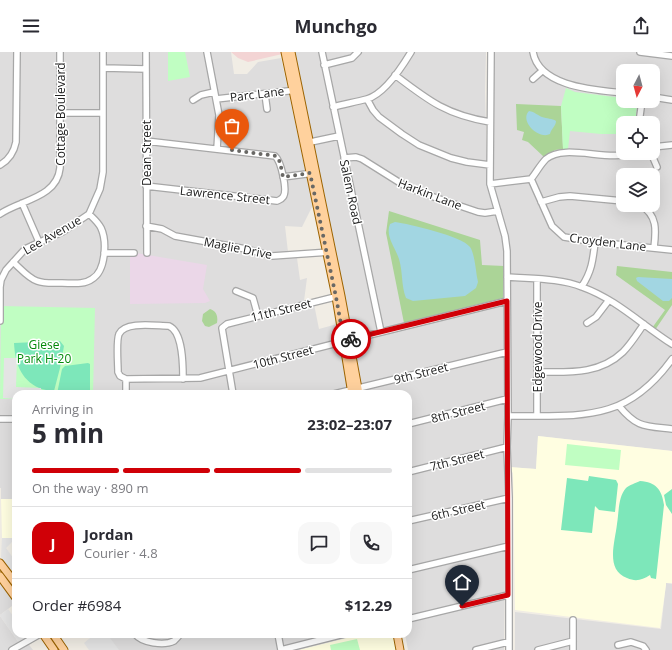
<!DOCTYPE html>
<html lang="en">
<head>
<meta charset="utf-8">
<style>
	:root { --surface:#fff; --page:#f7f7f7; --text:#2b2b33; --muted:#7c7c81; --line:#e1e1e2; --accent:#d00007 }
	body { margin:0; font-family:"Open Sans",sans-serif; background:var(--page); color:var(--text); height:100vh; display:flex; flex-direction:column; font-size:15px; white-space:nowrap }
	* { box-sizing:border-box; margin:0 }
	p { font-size:13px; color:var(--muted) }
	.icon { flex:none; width:22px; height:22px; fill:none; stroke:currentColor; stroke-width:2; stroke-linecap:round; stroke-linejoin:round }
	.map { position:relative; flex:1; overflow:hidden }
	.details { position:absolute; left:12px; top:338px; width:400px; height:248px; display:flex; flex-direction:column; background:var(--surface); border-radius:12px; box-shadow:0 4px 16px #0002 }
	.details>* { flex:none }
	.needle { width:26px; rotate:186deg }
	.controls { position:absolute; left:616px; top:12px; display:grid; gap:8px }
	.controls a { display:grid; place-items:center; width:44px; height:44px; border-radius:8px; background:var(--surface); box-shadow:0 4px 16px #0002; font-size:20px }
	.pin { position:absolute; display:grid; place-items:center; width:34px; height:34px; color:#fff; margin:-41px -17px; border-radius:50% 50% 50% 0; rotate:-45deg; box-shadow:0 0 4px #0007 }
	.pin .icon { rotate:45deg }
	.courier { position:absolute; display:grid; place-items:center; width:40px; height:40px; margin:-20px; border:3px solid #d00007; border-radius:50%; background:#fff; color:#222; box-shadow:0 1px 5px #0007 }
	.overview em { font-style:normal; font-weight:700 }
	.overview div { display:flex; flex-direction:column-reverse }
	.overview { display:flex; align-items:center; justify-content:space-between; height:68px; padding:0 20px }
	h1 { font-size:26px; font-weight:700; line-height:30px }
	.bar { display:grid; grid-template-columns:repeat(4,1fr); gap:6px 4px; align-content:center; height:48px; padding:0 20px }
	.bar i { height:5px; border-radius:3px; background:var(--line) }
	.bar .on { background:var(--accent) }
	.bar p { grid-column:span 4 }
	.line { display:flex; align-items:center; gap:10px; padding:0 20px; border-top:1px solid var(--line) }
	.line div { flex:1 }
	.round { display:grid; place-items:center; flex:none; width:42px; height:42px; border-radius:12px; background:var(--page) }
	header { display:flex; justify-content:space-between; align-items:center; height:52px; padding:0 20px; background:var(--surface); font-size:18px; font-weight:700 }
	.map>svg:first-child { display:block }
	.residential { fill:#dedddd; fill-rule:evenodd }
	.commercial { fill:#f3d4d4 }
	.industrial { fill:#ebd7e8 }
	.education { fill:#fffee1 }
	.forest { fill:#abd497 }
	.park { fill:#c0fec2 }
	.pitch { fill:#7de7ba }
	.parking { fill:#e4e4e4 }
	.water { fill:#a2d6e2 }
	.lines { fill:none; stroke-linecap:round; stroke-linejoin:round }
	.minor-casing { stroke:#a7a7a7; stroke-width:8 }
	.major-casing { stroke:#9c6300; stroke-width:9 }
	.minor { stroke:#fff; stroke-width:5.5 }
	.major { stroke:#ffd19d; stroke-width:7 }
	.done { stroke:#696865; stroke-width:4; stroke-dasharray:0 7.2 }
	.route { stroke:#d00007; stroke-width:5 }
	.labels { text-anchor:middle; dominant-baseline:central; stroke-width:3; stroke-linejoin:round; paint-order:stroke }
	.street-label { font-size:12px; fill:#202020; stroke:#fff }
	.park-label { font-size:12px; fill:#028a09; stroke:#fff }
</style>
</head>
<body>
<header><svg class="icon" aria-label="menu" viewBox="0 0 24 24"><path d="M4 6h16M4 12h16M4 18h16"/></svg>Munchgo<svg class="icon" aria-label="share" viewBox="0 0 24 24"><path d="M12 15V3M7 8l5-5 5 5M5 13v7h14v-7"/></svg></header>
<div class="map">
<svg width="672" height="598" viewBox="0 0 672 598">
	<rect width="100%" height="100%" fill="#f1ede5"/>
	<path class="residential" d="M0,0H231L234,22H247L258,10L281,6L313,153L302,175L285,174L288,200L297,206L300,228L307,226L304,249L313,247L319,277L337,272L349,342H16V447H1V436H0Z
		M295,0H486L485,40L487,109L492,0H672V399L538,384L536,417L509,415L507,377L504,598H408L405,582H408V342H361L352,285ZM623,19H653V49H623ZM623,71H653V101H623ZM623,123H653V153H623Z
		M0,531L16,551L0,563Z
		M666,531L672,532V598H515V560L661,577Z
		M0,564L19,591L27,590L33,598H0Z
		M106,582H363L299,598H118Z"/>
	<path class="commercial" d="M231,0H291L248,10L238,6Z"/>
	<path class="industrial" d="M130,200L207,213L203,237L210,249L205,251L130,252Z"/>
	<path class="education" d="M538,384L672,399V531H666V533L660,576L515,558L513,421L509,415L536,417Z
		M1,447H16V486H2Z
		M363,582H393L396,598H299Z"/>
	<path class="forest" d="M516,52L561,54L563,97L555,98L544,105L528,90L522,88L524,80L517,78Z
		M389,159L480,188L482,213L504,214L503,246L404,271L386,181Z
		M617,214L672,220V253L655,278L652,276L665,258L616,223Z
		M210,257C217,259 218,265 217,271L209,275L205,274L202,269L203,262Z"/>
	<path class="park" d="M168,0H185L190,25L168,29Z
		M566,36L575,40L623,46V49H637L636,66L622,65L621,82H601L570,79L568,97H563L561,54Z
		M1,254L95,256L93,342H16V347H0Z
		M567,392L621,398L619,418L565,413Z
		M357,587L360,598H331L330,593Z"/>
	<path class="pitch" d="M60,289L64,294L60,316L54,339C49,338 43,338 39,336C20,327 15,310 14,291Z
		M88,311L90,312V342H57L62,317L65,314Z
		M589,424L616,428L618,432L615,460L599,458L595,454L592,481L561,478L567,426L588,429Z
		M640,429C656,430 662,438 664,453L656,527L651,526L650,523C642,528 636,530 627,526C605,518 615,490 617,472C619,460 618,445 626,436C629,433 636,431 640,429Z
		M672,437V462L666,453L664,443Z"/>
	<path class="parking" d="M4,306H17L16,335L41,336V342H16V347L3,346Z
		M2,486H16V495L12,490L6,496L16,510V524L1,505Z
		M8,557L16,568V582H26L28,585L19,591L0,564V563Z
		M95,582H107L119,598H89L84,591Z"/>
	<path class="water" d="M529,59C535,60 537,63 542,65C547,67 552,66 556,69C556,74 551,77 550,82C539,88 519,69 529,59Z
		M395,170C409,172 462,184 470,195C474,200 476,218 477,225L478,230L476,236L465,244L413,249L406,246C401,233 403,220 399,207C395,195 385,184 390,172Z
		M638,225L672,227V246L669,249H663L637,229L636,226Z"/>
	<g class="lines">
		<defs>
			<path id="minor" d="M146,0L147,201
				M207,0L219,63L217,97
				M322,0L381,280
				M491,0L490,132L505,184L507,199L508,364L507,395L509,446V598
				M533,0C539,35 595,38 623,41
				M640,0L672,4
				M324,13L352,6L358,0
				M103,16L146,17
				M395,23C429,49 447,63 490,70
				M533,27L542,19
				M265,42L267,57
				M653,45L672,48
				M216,47L297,38
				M367,47L373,58L379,65L402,82L419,93L451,106L467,110L490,113
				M193,48L201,43L214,40
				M333,55C344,52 356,50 367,47C384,42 402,15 411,0
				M60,61H103
				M639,71L642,49
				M146,89L275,104C281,109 288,139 283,145C281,148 279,148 277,149L146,134
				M306,91L339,84
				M653,95L672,93
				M651,101L657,115
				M344,106L356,105L362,107L405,134L422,141L478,160L485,161L498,159
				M0,113C9,108 14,100 16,90L17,0
				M283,125L314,121
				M531,127L552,174L564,185L595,190L672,198
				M490,132L531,127C536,121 540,113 546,107C565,91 607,110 634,101
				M541,150L559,145L570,144L623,149
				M22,151L39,190
				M640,153C658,163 656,179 654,196
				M0,162C20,148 57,146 60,116V0
				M146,174L162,177L175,184L246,197L272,204L330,200
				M104,201H134
				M13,210C20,216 28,226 37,229C45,232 54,231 62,231C72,231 84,233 92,227C106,219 107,189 101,176C98,170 93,166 89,162
				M507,225C530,227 560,226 582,235C616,247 642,273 672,292
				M582,234C592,219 593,207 595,190
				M236,239L253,246L258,264
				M0,269V235L1,228L6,218L25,197L64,179L89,162L100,137L103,120V0
				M587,271L596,265L609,248
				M538,320C568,320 599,323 623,300C631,292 637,282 644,272
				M126,327V342
				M183,327C183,313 183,280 169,274C156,274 125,269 119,282C116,289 118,311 118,320L120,324L126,327L200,326L353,287L507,249
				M233,342L222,276L227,272L339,244
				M334,342L507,300
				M619,354C637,376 645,374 672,377
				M537,363V227
				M508,364C580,363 625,372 672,307
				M0,367H16
				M408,372L507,347
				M408,420L507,395
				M408,469L509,446
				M408,518L509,494
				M408,567L508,543
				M135,582C142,591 164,594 174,589C176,587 179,584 180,582
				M278,582L281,598
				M618,593L631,590L643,594L646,598
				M12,598L40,582
				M281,598L344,582
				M476,598L508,590
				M538,598L573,589
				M573,598V568"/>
			<path id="major" d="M285,0L336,245L352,342
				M291,0L341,244L359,342
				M0,511L16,532
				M0,524L16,546
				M43,582L54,598
				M53,582L64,598
				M397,582L400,598"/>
		</defs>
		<use href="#minor" class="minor-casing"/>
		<use href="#major" class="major-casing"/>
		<use href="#minor" class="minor"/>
		<use href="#major" class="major"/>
	</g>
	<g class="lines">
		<path class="done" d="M232,98L276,104L280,110L283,125L310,121L336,245L344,289L351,287"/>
		<path class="route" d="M351,287L507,249L508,543L462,554"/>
	</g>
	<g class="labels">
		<g class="street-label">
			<text transform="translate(257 42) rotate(-7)">Parc Lane</text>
			<text transform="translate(60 62) rotate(-90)">Cottage Boulevard</text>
			<text transform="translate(146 101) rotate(-90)">Dean Street</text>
			<text transform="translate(351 140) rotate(78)">Salem Road</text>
			<text transform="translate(430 142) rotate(21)">Harkin Lane</text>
			<text transform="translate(225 143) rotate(6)">Lawrence Street</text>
			<text transform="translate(52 183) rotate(-30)">Lee Avenue</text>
			<text transform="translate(608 190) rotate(7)">Croyden Lane</text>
			<text transform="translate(238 196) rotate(11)">Maglie Drive</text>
			<text transform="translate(281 258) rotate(-14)">11th Street</text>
			<text transform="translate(537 295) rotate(-90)">Edgewood Drive</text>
			<text transform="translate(283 305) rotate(-15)">10th Street</text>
			<text transform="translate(421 321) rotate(-14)">9th Street</text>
			<text transform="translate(458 360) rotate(-14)">8th Street</text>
			<text transform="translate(457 408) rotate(-14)">7th Street</text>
			<text transform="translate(458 458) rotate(-13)">6th Street</text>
		</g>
		<g class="park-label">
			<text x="44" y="292">Giese<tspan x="44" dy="14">Park H-20</tspan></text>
		</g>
	</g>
</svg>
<div class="controls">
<a><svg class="needle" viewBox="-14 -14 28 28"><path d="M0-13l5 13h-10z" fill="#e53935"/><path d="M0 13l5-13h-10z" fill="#7c7c81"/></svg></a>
<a><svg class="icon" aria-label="locate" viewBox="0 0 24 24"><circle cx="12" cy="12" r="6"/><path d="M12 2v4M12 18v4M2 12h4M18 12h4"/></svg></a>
<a><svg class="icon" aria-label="layers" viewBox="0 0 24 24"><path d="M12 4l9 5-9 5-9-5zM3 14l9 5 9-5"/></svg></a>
</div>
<div class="pin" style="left:232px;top:98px;background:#ea580c"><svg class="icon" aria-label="bag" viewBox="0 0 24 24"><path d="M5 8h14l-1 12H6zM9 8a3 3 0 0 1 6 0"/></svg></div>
<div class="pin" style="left:462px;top:554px;background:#1f2937"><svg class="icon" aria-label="home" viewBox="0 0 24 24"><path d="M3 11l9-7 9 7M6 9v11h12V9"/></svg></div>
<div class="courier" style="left:351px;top:287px"><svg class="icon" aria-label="bike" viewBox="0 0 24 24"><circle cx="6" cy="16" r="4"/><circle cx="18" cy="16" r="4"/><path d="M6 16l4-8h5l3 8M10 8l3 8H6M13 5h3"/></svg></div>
<section class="details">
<div class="overview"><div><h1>5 min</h1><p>Arriving in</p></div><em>23:02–23:07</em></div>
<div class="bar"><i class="on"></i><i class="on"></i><i class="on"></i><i></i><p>On the way · 890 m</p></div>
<div class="line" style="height:72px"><b class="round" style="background:var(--accent);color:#fff">J</b><div><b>Jordan</b><p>Courier · 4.8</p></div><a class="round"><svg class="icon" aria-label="chat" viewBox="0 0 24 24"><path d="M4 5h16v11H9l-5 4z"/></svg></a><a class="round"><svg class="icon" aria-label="phone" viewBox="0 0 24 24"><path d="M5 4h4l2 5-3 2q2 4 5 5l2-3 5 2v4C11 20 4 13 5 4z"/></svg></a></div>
<div class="line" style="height:52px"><div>Order #6984</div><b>$12.29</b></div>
</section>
</div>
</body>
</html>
